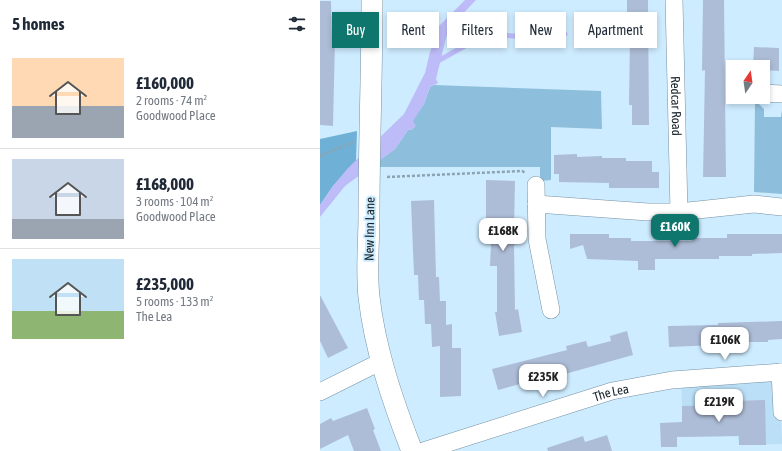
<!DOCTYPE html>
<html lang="en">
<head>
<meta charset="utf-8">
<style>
  body { margin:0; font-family:"Asap Condensed",sans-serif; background:#f6f6f7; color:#1f2937; height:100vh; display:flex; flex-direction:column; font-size:15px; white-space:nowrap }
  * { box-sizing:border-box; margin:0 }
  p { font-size:13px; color:#747a83 }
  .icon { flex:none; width:22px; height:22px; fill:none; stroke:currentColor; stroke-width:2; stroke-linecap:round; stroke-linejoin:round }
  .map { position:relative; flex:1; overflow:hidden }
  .side { display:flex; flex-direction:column; background:#fff; width:320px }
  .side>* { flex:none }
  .hud { position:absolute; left:12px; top:12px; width:380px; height:36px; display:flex; gap:8px }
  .needle { width:26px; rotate:13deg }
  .tools { position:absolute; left:406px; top:60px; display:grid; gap:8px }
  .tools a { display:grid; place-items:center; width:44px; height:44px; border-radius:0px; background:#fff; box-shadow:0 2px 6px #0003; font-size:20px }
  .price { position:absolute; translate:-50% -34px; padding:0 9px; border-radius:8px; background:#fff; color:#222; font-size:13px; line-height:26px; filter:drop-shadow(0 1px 2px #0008) }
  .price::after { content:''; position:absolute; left:50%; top:24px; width:12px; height:9px; margin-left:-6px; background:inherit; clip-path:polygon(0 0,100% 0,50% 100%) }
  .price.current { background:#0f766e; color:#fff }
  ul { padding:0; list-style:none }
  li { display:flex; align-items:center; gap:12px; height:100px; padding:0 12px }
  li+li { border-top:1px solid #e0e1e3 }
  li span { display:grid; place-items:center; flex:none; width:112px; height:80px; border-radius:0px; color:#555 }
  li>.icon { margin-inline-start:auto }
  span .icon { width:48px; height:48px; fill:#fffc; stroke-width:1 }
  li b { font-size:17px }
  h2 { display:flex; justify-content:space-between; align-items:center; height:48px; padding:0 12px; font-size:17px }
  .chip { padding:0 14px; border-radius:0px; background:#fff; box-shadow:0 2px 6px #0003; font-size:14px; line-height:36px }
  .chip.current { background:#0f766e; color:#fff }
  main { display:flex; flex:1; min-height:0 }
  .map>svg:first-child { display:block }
  .built { fill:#badff6 }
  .green { fill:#8dbedb }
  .forest { fill:#6fb1d6 }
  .water { fill:#bdbcf9 }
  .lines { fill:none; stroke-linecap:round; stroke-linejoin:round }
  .stream { stroke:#bdbcf9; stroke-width:5 }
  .building { fill:#aebdd7 }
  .minor-casing { stroke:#7591a2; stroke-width:18 }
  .tertiary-casing { stroke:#7591a2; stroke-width:22 }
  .path { stroke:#8ca4b2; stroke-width:2.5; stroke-dasharray:3 2; stroke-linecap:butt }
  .minor { stroke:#fff; stroke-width:17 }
  .tertiary { stroke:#fff; stroke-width:21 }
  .labels { text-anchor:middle; stroke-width:4; stroke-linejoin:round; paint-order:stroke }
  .street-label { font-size:13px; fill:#172229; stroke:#ceecff }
</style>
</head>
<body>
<main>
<section class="side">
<h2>5 homes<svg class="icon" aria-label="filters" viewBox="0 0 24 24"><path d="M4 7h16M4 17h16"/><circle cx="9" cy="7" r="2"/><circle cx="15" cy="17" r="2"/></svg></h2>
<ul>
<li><span style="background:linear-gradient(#ffd9b3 60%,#9aa5b1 0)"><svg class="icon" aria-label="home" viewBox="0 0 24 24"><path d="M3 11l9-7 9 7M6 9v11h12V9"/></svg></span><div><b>£160,000</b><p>2 rooms · 74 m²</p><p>Goodwood Place</p></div></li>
<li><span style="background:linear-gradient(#c9d6e8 75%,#9aa5b1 0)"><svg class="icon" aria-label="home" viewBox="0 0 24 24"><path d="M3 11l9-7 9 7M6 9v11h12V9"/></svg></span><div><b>£168,000</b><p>3 rooms · 104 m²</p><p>Goodwood Place</p></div></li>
<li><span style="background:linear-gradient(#bfe0f5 65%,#8fb573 0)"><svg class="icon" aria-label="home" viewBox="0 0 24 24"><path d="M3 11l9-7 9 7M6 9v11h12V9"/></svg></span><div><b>£235,000</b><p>5 rooms · 133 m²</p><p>The Lea</p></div></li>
</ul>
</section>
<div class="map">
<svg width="462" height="451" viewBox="0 0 462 451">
  <rect width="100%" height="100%" fill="#ceecff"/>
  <polygon class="built" points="460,372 462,444 419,445 418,436 363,437 361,379"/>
  <g class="green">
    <polygon points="114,85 281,91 282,129 231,127 231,180 220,181 220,167 59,167 60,160 75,149 88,130 93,129 92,121 104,104 110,87"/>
    <polygon points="435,102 438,103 444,109 444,117 461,117 462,110 462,194 434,192"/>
  </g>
  <polygon class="forest" points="37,131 36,161 13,186 0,205 0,139"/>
  <polygon class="water" points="145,0 156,0 131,26 126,38 116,79 118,83 110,87 104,104 93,121 96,126 93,129 88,130 75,149 25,186 0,217 0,205 13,186 28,168 84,114 105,73 110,52 119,26"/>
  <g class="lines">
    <polyline class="stream" points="116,62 163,36 173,34 213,38 245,34"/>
  </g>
  <g class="building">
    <polygon points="307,0 328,0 329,125 312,125 312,105 309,105 310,35 307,35"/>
    <polygon points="383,0 404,0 406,177 383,177 385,70 382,71"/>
    <polygon points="0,1 11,1 12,40 15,40 13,126 0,125"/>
    <polygon points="434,47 459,48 459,71 443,70 443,67 433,67"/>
    <polygon points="257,154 257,157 282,156 282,158 306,158 306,161 332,161 332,172 339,172 339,188 289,188 289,183 239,182 239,174 234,174 234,155"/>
    <polygon points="166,180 195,181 194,228 196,228 195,245 194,245 195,310 198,309 202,332 179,336 175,312 177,312 177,266 170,266 172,222 166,222"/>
    <polygon points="114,200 116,277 119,277 120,301 126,301 126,325 132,324 132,348 141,348 141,396 120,397 120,346 112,347 111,324 105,324 104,300 99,300 98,275 94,275 91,201"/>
    <polygon points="250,234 289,234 289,238 311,238 311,241 372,241 372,238 407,238 407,234 462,234 462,253 432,254 432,256 399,256 399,259 335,259 335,270 318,270 318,261 267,259 263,245 250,249"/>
    <polygon points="0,295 28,348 8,358 0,341"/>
    <polygon points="462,321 462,339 448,340 448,342 421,342 421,344 349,347 348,326 398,325 398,323"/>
    <polygon points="307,331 313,355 227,379 227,377 178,390 172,369 247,350 246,346 266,341 268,347 291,341 290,336"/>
    <polygon points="445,400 446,445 419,445 419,436 357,437 357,447 341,447 340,423 362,422 362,406 418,405 418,401"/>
    <polygon points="47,408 55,429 53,430 61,451 34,451 28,435 0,449 0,424 11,418 13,421"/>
    <polygon points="287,435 292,451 228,451 227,448 263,436 265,442"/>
  </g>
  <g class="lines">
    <defs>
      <g id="minor">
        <path id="s1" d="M354,0L359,212"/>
        <polyline points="443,93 462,94"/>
        <polyline points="216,185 217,239 231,310"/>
        <polyline points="216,204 328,212 359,212 434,204 462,207"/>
        <polyline points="460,372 462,412"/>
        <polyline points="0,392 62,361"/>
        <path id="s2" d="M103,451L292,391L352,380L462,372"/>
      </g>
      <path id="tertiary" d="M52,0C52,72 49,143 49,215C49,242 46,270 49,297C55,350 73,402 92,451"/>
    </defs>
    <use href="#minor" class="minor-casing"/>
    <use href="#tertiary" class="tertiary-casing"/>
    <g class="path">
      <polyline points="0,156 33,142"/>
      <polyline points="67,177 202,171 206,173"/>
    </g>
    <use href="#minor" class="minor"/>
    <use href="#tertiary" class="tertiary"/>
  </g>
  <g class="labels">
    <g class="street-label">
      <text dy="5" stroke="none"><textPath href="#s1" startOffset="106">Redcar Road</textPath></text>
      <text transform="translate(49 229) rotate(-89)" y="5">New Inn Lane</text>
      <text dy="5" stroke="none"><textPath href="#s2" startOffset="197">The Lea</textPath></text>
    </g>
  </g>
</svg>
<div class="tools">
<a><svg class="needle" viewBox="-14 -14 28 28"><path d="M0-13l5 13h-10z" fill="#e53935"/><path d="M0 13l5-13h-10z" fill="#747a83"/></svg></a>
</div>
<b class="price current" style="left:355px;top:248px">£160K</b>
<b class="price" style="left:183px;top:252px">£168K</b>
<b class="price" style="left:405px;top:361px">£106K</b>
<b class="price" style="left:223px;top:398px">£235K</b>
<b class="price" style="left:399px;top:423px">£219K</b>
<div class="hud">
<a class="chip current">Buy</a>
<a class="chip">Rent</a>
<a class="chip">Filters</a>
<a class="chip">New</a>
<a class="chip">Apartment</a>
</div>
</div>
</main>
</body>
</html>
